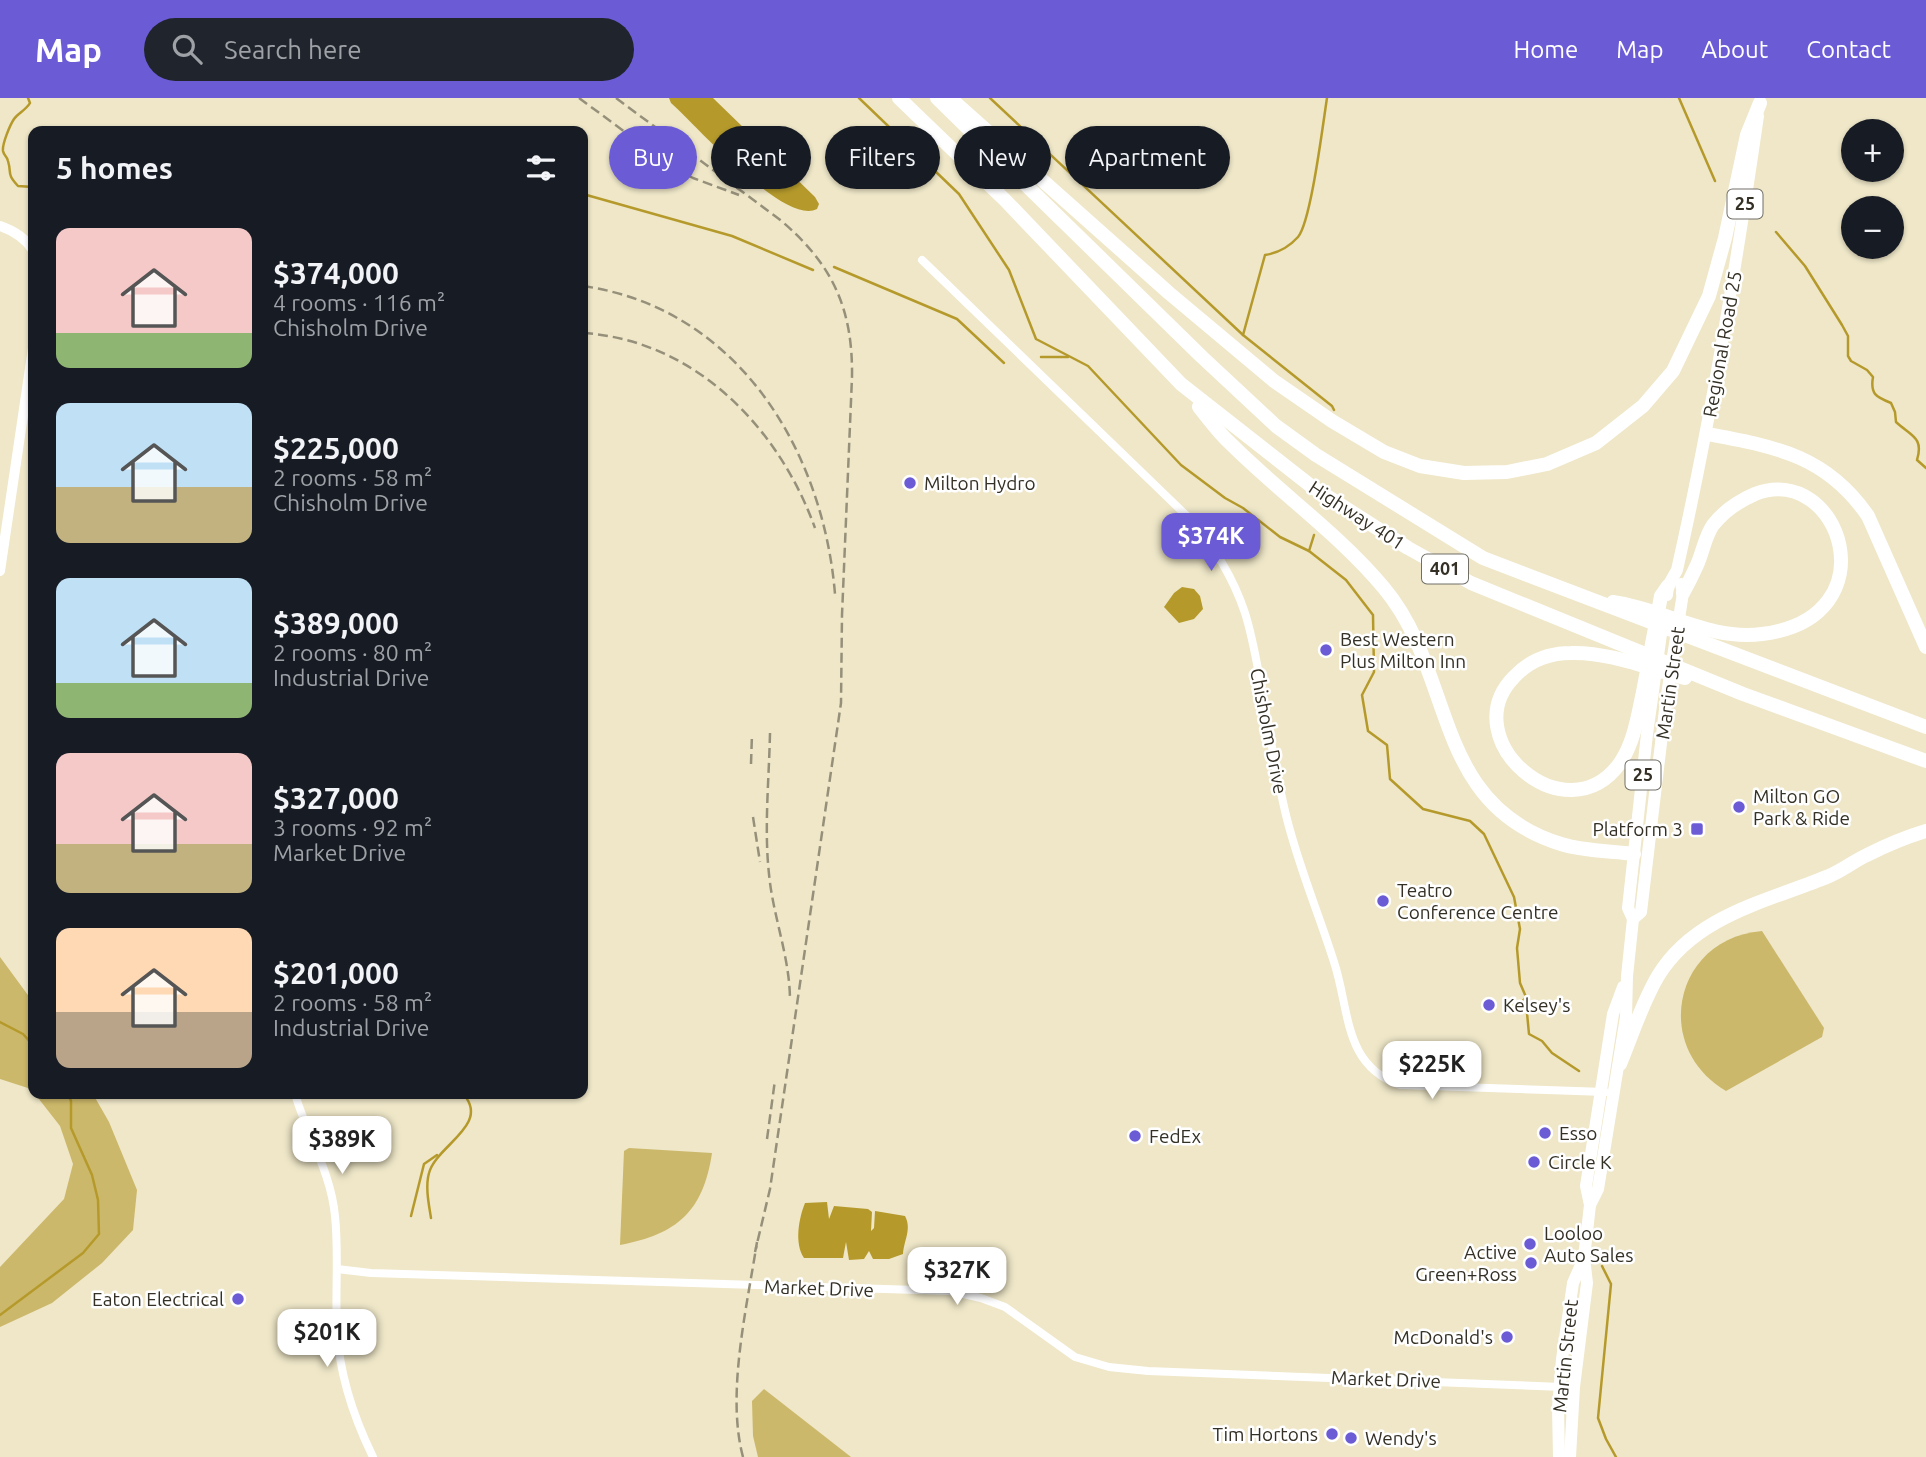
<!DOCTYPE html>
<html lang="en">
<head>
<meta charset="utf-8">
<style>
  body { margin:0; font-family:Ubuntu,sans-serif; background:#20242c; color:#f1f3f6; height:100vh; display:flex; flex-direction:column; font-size:26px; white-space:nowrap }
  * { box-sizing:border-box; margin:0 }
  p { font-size:23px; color:#9ea1a6 }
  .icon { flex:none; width:38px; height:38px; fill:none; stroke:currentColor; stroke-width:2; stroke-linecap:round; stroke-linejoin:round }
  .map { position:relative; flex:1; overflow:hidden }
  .side { position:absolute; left:28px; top:28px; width:560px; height:973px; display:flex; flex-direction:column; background:#171b24; border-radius:14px; box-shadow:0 2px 5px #0004 }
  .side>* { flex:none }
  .guide { position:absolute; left:609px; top:28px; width:665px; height:63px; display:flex; gap:14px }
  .controls { position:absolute; left:1841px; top:21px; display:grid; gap:14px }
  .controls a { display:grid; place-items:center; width:63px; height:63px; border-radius:50%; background:#171b24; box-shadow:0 2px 5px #0004; font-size:35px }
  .price { position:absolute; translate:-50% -60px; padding:0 16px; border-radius:14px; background:#fff; color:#222; font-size:23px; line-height:46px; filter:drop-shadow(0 2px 4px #0008) }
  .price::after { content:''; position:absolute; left:50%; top:42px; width:21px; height:16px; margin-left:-10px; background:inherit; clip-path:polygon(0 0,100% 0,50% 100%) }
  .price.selected { background:#6b5cd6; color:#fff }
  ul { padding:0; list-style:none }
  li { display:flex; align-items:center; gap:21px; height:175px; padding:0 28px }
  li span { display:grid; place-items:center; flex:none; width:196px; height:140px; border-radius:14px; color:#555 }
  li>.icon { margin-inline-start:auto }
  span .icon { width:84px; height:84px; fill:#fffc; stroke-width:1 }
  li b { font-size:30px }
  h2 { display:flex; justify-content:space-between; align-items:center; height:84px; padding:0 28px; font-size:30px }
  .chip { padding:0 24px; border-radius:32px; background:#171b24; box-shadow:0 2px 5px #0004; font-size:24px; line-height:63px }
  .chip.selected { background:#6b5cd6; color:#fff }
  header { display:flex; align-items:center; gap:42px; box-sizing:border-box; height:98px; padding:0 35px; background:#6b5cd6; color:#fff }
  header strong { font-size:33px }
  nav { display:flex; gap:38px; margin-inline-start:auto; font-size:24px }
  .search { width:490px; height:63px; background:#20242c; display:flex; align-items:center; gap:18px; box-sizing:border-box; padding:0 24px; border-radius:38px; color:#9ea1a6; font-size:26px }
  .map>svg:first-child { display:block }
  .green { fill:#ccb86a }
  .water { fill:#b59a2b }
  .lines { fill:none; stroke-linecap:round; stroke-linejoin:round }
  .stream { stroke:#b59a2b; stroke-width:2.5 }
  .street { stroke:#fff; stroke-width:8 }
  .secondary { stroke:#fff; stroke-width:10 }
  .primary { stroke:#fff; stroke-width:12 }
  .highway { stroke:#fff; stroke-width:14 }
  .rail { stroke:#96907b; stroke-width:2.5; stroke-dasharray:10 5; stroke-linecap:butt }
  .poi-dot { fill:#6b5cd6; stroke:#fff; stroke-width:2.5 }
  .labels { text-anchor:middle; stroke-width:5; stroke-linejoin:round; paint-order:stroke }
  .shield { fill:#fff; stroke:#716e66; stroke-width:2 }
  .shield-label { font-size:18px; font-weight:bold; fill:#343025 }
  .street-label { font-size:19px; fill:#343025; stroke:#fff }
  .poi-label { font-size:19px; fill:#343025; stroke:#fff; text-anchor:start }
</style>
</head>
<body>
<header>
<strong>Map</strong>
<div class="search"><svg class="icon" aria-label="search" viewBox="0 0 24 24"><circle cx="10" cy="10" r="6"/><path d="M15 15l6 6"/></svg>Search here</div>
<nav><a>Home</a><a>Map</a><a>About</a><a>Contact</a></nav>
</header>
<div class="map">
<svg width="1926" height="1359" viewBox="0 0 1926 1359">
  <rect width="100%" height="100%" fill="#efe7c8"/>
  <g class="green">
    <path d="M1762,833L1824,930L1822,939L1726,993C1651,949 1674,840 1762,833Z"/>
    <polygon points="0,859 33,904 33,994 31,991 0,981"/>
    <polygon points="35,996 93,996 109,1024 137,1092 133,1132 102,1165 52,1205 0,1229 0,1169 64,1101 73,1066 60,1028"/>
    <path d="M629,1050L712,1055C703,1114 677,1136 620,1147L624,1053Z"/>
    <polygon points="764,1291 851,1359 758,1359 753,1338 752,1303"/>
  </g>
  <g class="water">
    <path d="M669,0H713L815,99L819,106L817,111C784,128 696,27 671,5Z"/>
    <polygon points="1182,489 1194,491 1200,498 1203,511 1194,521 1179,525 1164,509 1174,495"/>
    <path d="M827,1104L829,1121L834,1108L868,1111L872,1114L871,1133L874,1130L875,1113L905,1118C912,1131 904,1142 903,1156L889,1161H873L869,1153L864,1161L849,1162L846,1144L843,1160H804C794,1145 799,1120 805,1105Z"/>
  </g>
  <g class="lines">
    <g class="stream">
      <path d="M28,0L30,5C26,12 18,15 14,21C10,27 2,46 3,53C4,58 7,58 8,63C12,76 6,75 18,88L33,89"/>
      <polyline points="859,0 959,96 1009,172 1036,241 1088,268 1181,367 1225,400 1243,410 1280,439 1309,453 1346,482 1373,517 1374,574 1362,597 1368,633 1387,647 1390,681 1423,711 1470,723 1484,736 1514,799 1520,831 1517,850 1520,885 1526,899 1521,905 1527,915 1529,936 1542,943 1552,955 1579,973"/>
      <polyline points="990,0 1243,237 1332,308 1334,312"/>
      <polyline points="1679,0 1715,83"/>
      <polyline points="583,96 732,138 813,172"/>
      <path d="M1776,134L1805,168L1842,227L1848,238V258L1851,263L1867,272L1873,279C1870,296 1876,299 1891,305L1895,314L1896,324C1911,338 1924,339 1917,362L1926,370"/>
      <polyline points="834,169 957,221 1004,265"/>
      <path d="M1243,237L1265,157C1278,155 1289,149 1298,139C1311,124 1323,25 1327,0"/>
      <polyline points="1041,259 1068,259"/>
      <polyline points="1309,453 1314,437"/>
      <polyline points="0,924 23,936 33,947"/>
      <polyline points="411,1118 424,1066 437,1057"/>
      <path d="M431,1120C429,1107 425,1089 429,1075C436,1048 490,1027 464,997"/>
      <polyline points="1602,1168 1611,1186 1598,1320 1606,1341 1616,1359"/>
      <polyline points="0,1217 83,1155 99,1136 98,1102 92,1077 71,1030 71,1003 68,996"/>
    </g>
    <g class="street">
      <path d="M922,162L1189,420C1214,448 1233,479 1245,515C1252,537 1256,560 1260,582C1268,626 1275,670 1285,713C1297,765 1318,813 1334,864C1350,912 1343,967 1400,987L1605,994"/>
      <path d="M295,996C307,1037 331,1074 335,1118C339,1155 335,1193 337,1231C339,1276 353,1318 373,1359"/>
      <polyline points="337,1171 371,1175 950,1193 981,1200 1005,1209 1075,1259 1109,1269 1148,1273 1562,1289"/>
    </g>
    <g class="secondary">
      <path d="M0,128C15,133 25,140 33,152"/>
      <polyline points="0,473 33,250"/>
    </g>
    <g class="primary">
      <path d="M1667,497L1668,488L1677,472C1711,322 1736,170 1758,18"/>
      <polyline points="1633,821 1641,814 1666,603 1683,495 1681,486"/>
      <polyline points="1590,1107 1598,1091 1626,919 1627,878 1633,821 1628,810 1647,636 1663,522"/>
      <polyline points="1559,1359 1558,1309 1562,1261 1573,1185 1584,1160"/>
      <polyline points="1570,1359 1574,1289 1587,1185 1584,1160 1590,1107 1586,1088 1613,916 1623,889"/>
    </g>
    <g class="highway">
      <polyline points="899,0 1005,102 1181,286 1311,388 1408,450 1471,485 1743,596 1926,663"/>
      <polyline points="937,0 1202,259 1276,328 1316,357 1483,460 1926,629"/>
      <polyline points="950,0 1169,195 1274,283 1332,323 1384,354 1420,368 1464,375 1507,374 1547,366 1596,345 1643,308 1673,273 1709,198 1725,140 1747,37 1760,5"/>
      <path d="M1199,309C1209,321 1218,334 1230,345C1280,395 1339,436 1384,490C1456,576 1431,706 1561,746C1583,753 1611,753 1634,756"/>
      <path d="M1707,336C1776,349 1826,357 1868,418L1926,549"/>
      <path d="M1668,488L1661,498L1643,594C1638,617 1634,645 1620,665C1566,740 1453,641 1514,579C1529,563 1548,555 1571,555C1609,554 1648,570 1685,580"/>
      <path d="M1613,504C1664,511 1709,543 1762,536C1893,520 1840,363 1755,396C1739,403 1724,413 1713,427C1705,438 1703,454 1697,467C1693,476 1688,486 1683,495"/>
      <path d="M1620,966C1632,937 1642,905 1658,878C1695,817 1769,803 1829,778C1843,772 1854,763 1867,757C1885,748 1906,739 1926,733"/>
    </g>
    <g class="rail">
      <polyline points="579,0 675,71 693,80 739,97"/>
      <path d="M616,0L779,121C832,165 853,210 852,279L842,517L841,605L770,1091L755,1154"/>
      <path d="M583,188C737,210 823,351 835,496"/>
      <path d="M583,235C695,242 779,330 815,430"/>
      <path d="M770,635C769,682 764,730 769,776C773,819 790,859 790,903"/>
      <polyline points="751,666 752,636"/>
      <polyline points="753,719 760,764"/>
      <polyline points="767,1041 775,982"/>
      <path d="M743,1359C726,1296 747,1209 757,1144"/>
    </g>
  </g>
  <g class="poi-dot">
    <circle cx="910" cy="385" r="7"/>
    <circle cx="1326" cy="552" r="7"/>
    <circle cx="1739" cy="709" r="7"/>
    <rect x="1690" y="724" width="14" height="14" rx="3.5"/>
    <circle cx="1383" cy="803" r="7"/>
    <circle cx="1489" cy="907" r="7"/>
    <circle cx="1545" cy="1035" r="7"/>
    <circle cx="1135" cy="1038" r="7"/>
    <circle cx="1534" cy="1064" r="7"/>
    <circle cx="1530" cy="1146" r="7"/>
    <circle cx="1531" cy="1165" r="7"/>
    <circle cx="238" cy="1201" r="7"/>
    <circle cx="1507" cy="1239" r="7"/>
    <circle cx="1332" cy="1336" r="7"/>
    <circle cx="1351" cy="1340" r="7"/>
  </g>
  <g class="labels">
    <g class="shield">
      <rect x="1727.5" y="91.5" width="35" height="29" rx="5"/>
      <rect x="1422" y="456.5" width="46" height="29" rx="5"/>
      <rect x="1625.5" y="662.5" width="35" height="29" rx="5"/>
    </g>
    <g class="shield-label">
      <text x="1745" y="112">25</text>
      <text x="1445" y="477">401</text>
      <text x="1643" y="683">25</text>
    </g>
    <g class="street-label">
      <text transform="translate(1722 246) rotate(-80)" y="7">Regional Road 25</text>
      <text transform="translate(1357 417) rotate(33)" y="7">Highway 401</text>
      <text transform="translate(1670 585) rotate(-82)" y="7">Martin Street</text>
      <text transform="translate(1269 633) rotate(79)" y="7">Chisholm Drive</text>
      <text transform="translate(819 1190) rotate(2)" y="7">Market Drive</text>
      <text transform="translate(1565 1258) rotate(-84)" y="7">Martin Street</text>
      <text transform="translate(1386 1281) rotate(2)" y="7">Market Drive</text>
    </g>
    <g class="poi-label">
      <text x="924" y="392">Milton Hydro</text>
      <text x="1340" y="548">Best Western<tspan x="1340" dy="22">Plus Milton Inn</tspan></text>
      <text x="1753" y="705">Milton GO<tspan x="1753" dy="22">Park &amp; Ride</tspan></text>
      <text x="1683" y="738" text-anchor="end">Platform 3</text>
      <text x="1397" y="799">Teatro<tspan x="1397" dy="22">Conference Centre</tspan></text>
      <text x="1503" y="914">Kelsey's</text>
      <text x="1559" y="1042">Esso</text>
      <text x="1149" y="1045">FedEx</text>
      <text x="1548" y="1071">Circle K</text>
      <text x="1544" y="1142">Looloo<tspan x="1544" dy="22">Auto Sales</tspan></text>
      <text x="1517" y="1161" text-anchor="end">Active<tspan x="1517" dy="22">Green+Ross</tspan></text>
      <text x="224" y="1208" text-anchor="end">Eaton Electrical</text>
      <text x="1493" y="1246" text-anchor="end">McDonald's</text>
      <text x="1318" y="1343" text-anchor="end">Tim Hortons</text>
      <text x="1365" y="1347">Wendy's</text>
    </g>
  </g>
</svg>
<div class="controls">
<a>+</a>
<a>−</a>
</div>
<b class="price selected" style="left:1211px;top:475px">$374K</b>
<b class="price" style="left:1432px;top:1003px">$225K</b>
<b class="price" style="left:342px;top:1078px">$389K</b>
<b class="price" style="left:957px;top:1209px">$327K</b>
<b class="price" style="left:327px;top:1271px">$201K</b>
<div class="guide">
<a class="chip selected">Buy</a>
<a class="chip">Rent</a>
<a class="chip">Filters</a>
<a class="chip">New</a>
<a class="chip">Apartment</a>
</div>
<section class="side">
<h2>5 homes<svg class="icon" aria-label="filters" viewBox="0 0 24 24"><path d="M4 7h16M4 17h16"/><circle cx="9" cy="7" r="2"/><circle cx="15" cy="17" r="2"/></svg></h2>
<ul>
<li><span style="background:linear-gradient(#f6c9c9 75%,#8fb573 0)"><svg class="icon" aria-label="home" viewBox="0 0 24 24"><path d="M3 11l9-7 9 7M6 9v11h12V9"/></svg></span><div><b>$374,000</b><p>4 rooms · 116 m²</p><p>Chisholm Drive</p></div></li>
<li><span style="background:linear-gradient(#bfe0f5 60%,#c2b280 0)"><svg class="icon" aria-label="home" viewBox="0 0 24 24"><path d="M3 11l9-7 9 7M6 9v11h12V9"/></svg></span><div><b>$225,000</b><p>2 rooms · 58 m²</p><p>Chisholm Drive</p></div></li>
<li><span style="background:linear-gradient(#bfe0f5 75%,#8fb573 0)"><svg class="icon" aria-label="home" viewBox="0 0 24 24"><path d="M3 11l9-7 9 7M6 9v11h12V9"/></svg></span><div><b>$389,000</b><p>2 rooms · 80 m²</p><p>Industrial Drive</p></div></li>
<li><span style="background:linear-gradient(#f6c9c9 65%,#c2b280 0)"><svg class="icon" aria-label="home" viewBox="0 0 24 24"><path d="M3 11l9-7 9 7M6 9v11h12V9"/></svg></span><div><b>$327,000</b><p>3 rooms · 92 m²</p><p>Market Drive</p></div></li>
<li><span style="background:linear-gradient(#ffd9b3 60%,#b9a48a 0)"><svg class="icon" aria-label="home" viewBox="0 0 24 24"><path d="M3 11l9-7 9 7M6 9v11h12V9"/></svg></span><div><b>$201,000</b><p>2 rooms · 58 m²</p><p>Industrial Drive</p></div></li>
</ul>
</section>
</div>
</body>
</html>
